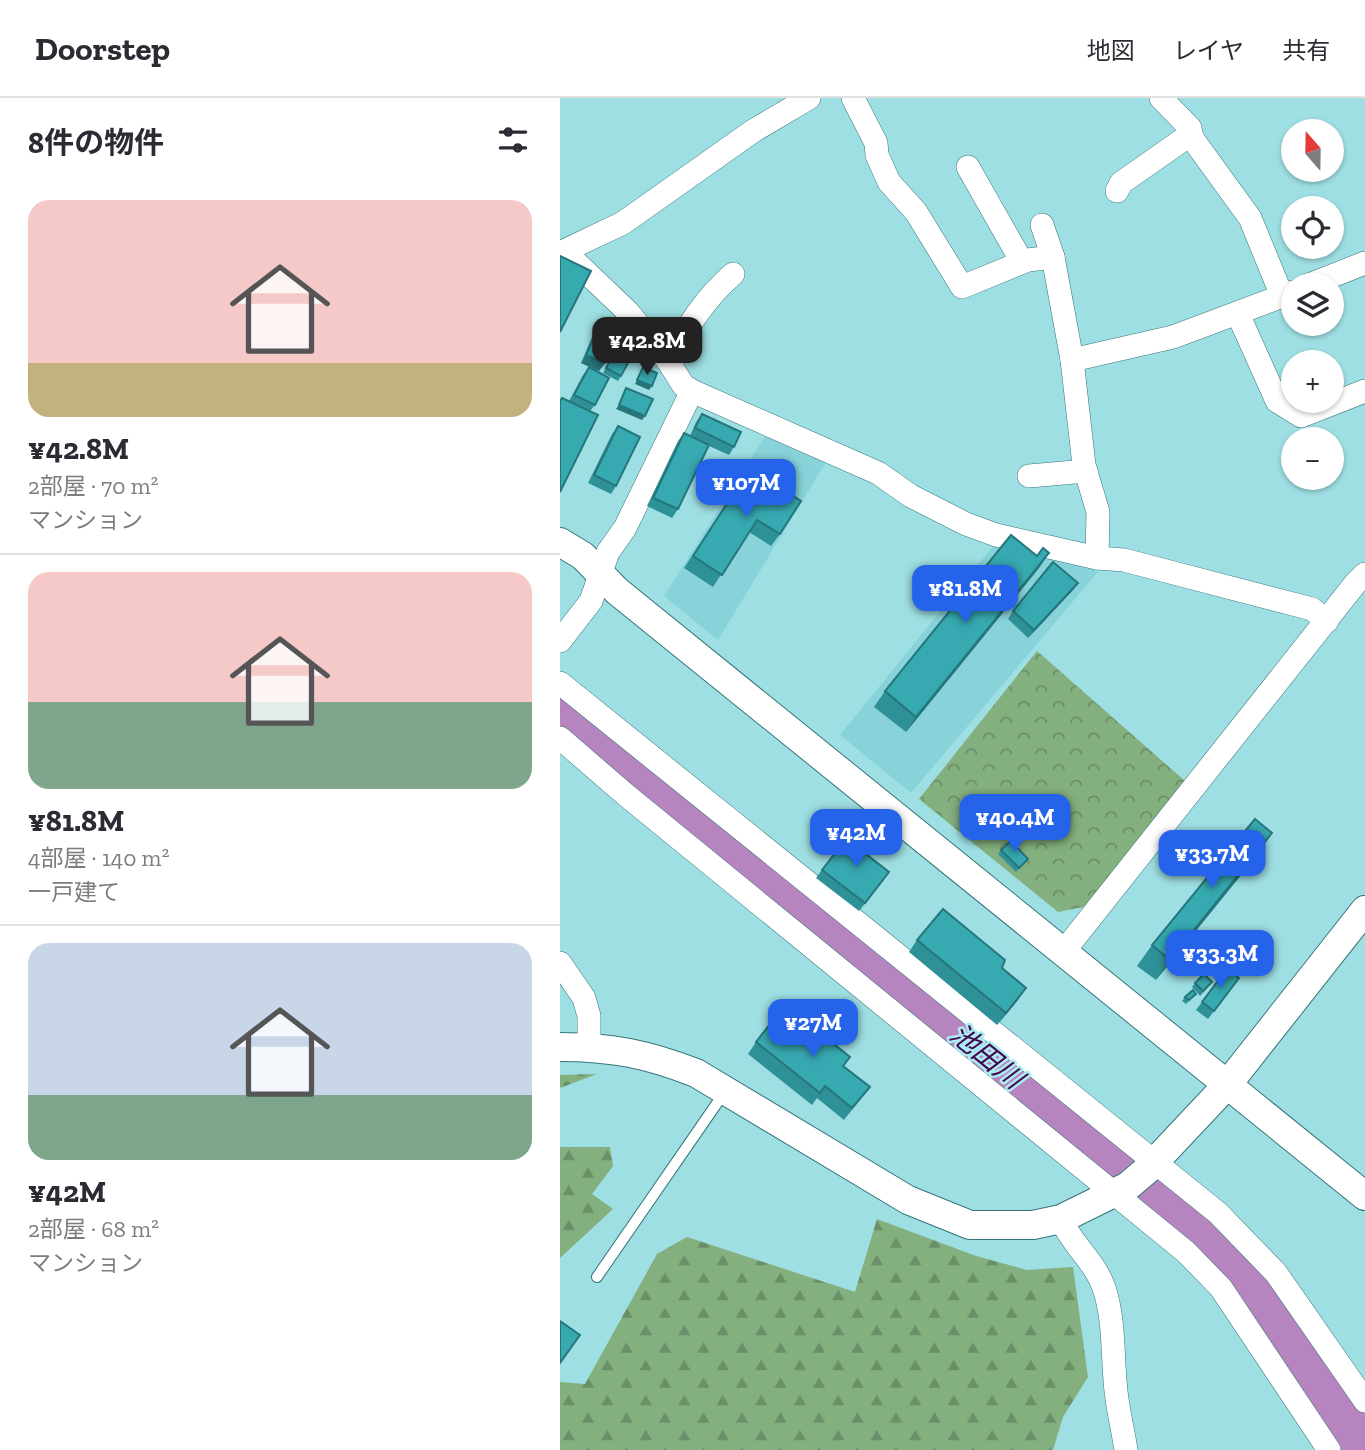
<!DOCTYPE html>
<html lang="ja">
<head>
<meta charset="utf-8">
<style>
  body { margin:0; font-family:"Zilla Slab","Noto Sans JP",serif; background:#f7f7f7; color:#2b2b33; height:100vh; display:flex; flex-direction:column; font-size:26px; white-space:nowrap }
  * { box-sizing:border-box; margin:0 }
  p { font-size:23px; color:#7c7c81 }
  .icon { flex:none; width:38px; height:38px; fill:none; stroke:currentColor; stroke-width:2; stroke-linecap:round; stroke-linejoin:round }
  .map { position:relative; flex:1; overflow:hidden }
  .details { display:flex; flex-direction:column; background:#fff; width:560px }
  .details>* { flex:none }
  .needle { width:46px; rotate:340deg }
  .fabs { position:absolute; left:721px; top:21px; display:grid; gap:14px }
  .fabs a { display:grid; place-items:center; width:63px; height:63px; border-radius:50%; background:#fff; box-shadow:0 2px 5px #0004; font-size:35px }
  .price { position:absolute; translate:-50% -60px; padding:0 16px; border-radius:14px; background:#2563eb; color:#fff; font-size:23px; line-height:46px; filter:drop-shadow(0 2px 4px #0008) }
  .price::after { content:''; position:absolute; left:50%; top:42px; width:21px; height:16px; margin-left:-10px; background:inherit; clip-path:polygon(0 0,100% 0,50% 100%) }
  .price.active { background:#222; color:#fff }
  ul { padding:0; list-style:none }
  li { display:grid; align-content:center; gap:14px; height:371px; padding:0 28px }
  li+li { border-top:2px solid #e1e1e2 }
  li span { display:grid; place-items:center; height:217px; border-radius:21px; color:#555 }
  li>.icon { margin-inline-start:auto }
  span .icon { width:126px; height:126px; fill:#fffc; stroke-width:1 }
  li b { font-size:30px }
  h2 { display:flex; justify-content:space-between; align-items:center; height:84px; padding:0 28px; font-size:30px }
  header { display:flex; align-items:center; gap:42px; box-sizing:border-box; height:98px; padding:0 35px; background:#fff; border-bottom:2px solid #e1e1e2 }
  header strong { font-size:33px }
  nav { display:flex; gap:38px; margin-inline-start:auto; font-size:24px }
  main { display:flex; flex:1; min-height:0 }
  .map>svg:first-child { display:block }
  .built { fill:#88d3d9 }
  .forest { fill:url(#forest-firs) }
  .cemetery { fill:url(#cemetery-stones) }
  .park { fill:url(#park-crowns) }
  .lines { fill:none; stroke-linecap:round; stroke-linejoin:round }
  .river { stroke:#b684be; stroke-width:42 }
  .service-casing { stroke:#36767a; stroke-width:12 }
  .minor-casing { stroke:#36767a; stroke-width:24 }
  .tertiary-casing { stroke:#36767a; stroke-width:30 }
  .service { stroke:#fff; stroke-width:10 }
  .minor { stroke:#fff; stroke-width:23 }
  .tertiary { stroke:#fff; stroke-width:28 }
  .wall { fill:#2f9198 }
  .shaded-wall { fill:#26767c }
  .building { fill:#37a9b1; stroke:#26767c; stroke-width:2 }
  .labels { text-anchor:middle; stroke-width:5; stroke-linejoin:round; paint-order:stroke }
  .water-label { font-size:28px; font-style:italic; fill:#460550; stroke:#abecf1 }
</style>
</head>
<body>
<header>
<strong>Doorstep</strong>
<nav><a>地図</a><a>レイヤ</a><a>共有</a></nav>
</header>
<main>
<section class="details">
<h2>8件の物件<svg class="icon" aria-label="filters" viewBox="0 0 24 24"><path d="M4 7h16M4 17h16"/><circle cx="9" cy="7" r="2"/><circle cx="15" cy="17" r="2"/></svg></h2>
<ul>
<li><span style="background:linear-gradient(#f6c9c9 75%,#c2b280 0)"><svg class="icon" aria-label="home" viewBox="0 0 24 24"><path d="M3 11l9-7 9 7M6 9v11h12V9"/></svg></span><div><b>¥42.8M</b><p>2部屋 · 70 m²</p><p>マンション</p></div></li>
<li><span style="background:linear-gradient(#f6c9c9 60%,#7fa58c 0)"><svg class="icon" aria-label="home" viewBox="0 0 24 24"><path d="M3 11l9-7 9 7M6 9v11h12V9"/></svg></span><div><b>¥81.8M</b><p>4部屋 · 140 m²</p><p>一戸建て</p></div></li>
<li><span style="background:linear-gradient(#c9d6e8 70%,#7fa58c 0)"><svg class="icon" aria-label="home" viewBox="0 0 24 24"><path d="M3 11l9-7 9 7M6 9v11h12V9"/></svg></span><div><b>¥42M</b><p>2部屋 · 68 m²</p><p>マンション</p></div></li>
</ul>
</section>
<div class="map">
<svg width="805" height="1352" viewBox="0 0 805 1352">
  <defs>
    <pattern id="forest-firs" width="22" height="20" patternUnits="userSpaceOnUse" patternTransform="scale(1.75)"><rect width="22" height="20" fill="#84af7e"/><path d="M5 1l3.5 6h-7zM16 11l3.5 6h-7z" fill="#6b8f68"/></pattern>
    <pattern id="cemetery-stones" width="16" height="16" patternUnits="userSpaceOnUse" patternTransform="scale(1.75)"><rect width="16" height="16" fill="#84af7e"/><path d="M2 7V4a2 2 0 0 1 4 0v3zM10 15v-3a2 2 0 0 1 4 0v3z" fill="#6b8f68"/></pattern>
    <pattern id="park-crowns" width="20" height="18" patternUnits="userSpaceOnUse" patternTransform="scale(1.75)"><rect width="20" height="18" fill="#84af7e"/><path d="M2 6a3 3 0 1 1 6 0M12 15a3 3 0 1 1 6 0" fill="none" stroke="#6b8f68"/></pattern>
  </defs>
  <rect width="100%" height="100%" fill="#9edfe3"/>
  <g class="built">
    <polygon points="207,335 266,364 158,542 104,498"/>
    <polygon points="434,447 542,469 351,695 280,637"/>
  </g>
  <g class="forest">
    <polygon points="0,1049 50,1049 53,1068 32,1096 53,1111 0,1160"/>
    <polygon points="317,1121 416,1158 467,1172 513,1169 528,1279 503,1319 493,1352 0,1352 0,1284 25,1286 97,1156 127,1139 295,1194"/>
  </g>
  <polygon class="cemetery" points="37,976 0,990 0,977"/>
  <polygon class="park" points="477,553 625,683 529,808 498,814 359,701"/>
  <g class="lines">
    <path class="river" d="M0,613C29,644 65,673 102,694L605,1102L675,1166L699,1195L804,1352"/>
    <defs>
      <polyline id="service" points="37,1179 164,995"/>
      <g id="minor">
        <polyline points="249,0 193,33 63,125 4,153 68,214 108,263 123,287 132,293 318,375 351,398 406,426 436,437 537,460 564,462 752,511 767,523"/>
        <polyline points="293,0 316,45 317,57 329,84 356,114 402,189 468,162 493,159 512,262 524,367 538,414 537,460"/>
        <polyline points="601,0 630,30 632,40 690,120 722,198"/>
        <polyline points="408,69 462,164"/>
        <polyline points="557,93 561,85 631,36"/>
        <polyline points="482,127 493,159"/>
        <polyline points="749,187 805,165"/>
        <polyline points="678,216 717,303 741,318 805,293"/>
        <polyline points="512,262 613,239 733,194"/>
        <path d="M108,263C128,229 143,202 173,176"/>
        <polyline points="469,378 526,373"/>
        <polyline points="0,543 31,503 48,454 65,430 132,293"/>
        <polyline points="0,585 658,1115 716,1175 805,1303"/>
        <polyline points="0,640 66,697 626,1154 661,1190 769,1352"/>
        <polyline points="504,853 795,486 805,476"/>
        <polyline points="0,865 24,900 29,918 29,949"/>
        <path d="M501,1121C511,1146 535,1163 544,1190C555,1223 552,1258 556,1293C558,1313 563,1332 566,1352"/>
      </g>
      <g id="tertiary">
        <polyline points="0,444 23,458 57,493 805,1098"/>
        <path d="M0,949C52,949 87,956 136,975L348,1102L410,1127H473L501,1121L568,1088L588,1071L667,987L805,812"/>
      </g>
    </defs>
    <use href="#service" class="service-casing"/>
    <use href="#minor" class="minor-casing"/>
    <use href="#tertiary" class="tertiary-casing"/>
    <use href="#service" class="service"/>
    <use href="#minor" class="minor"/>
    <use href="#tertiary" class="tertiary"/>
  </g>
  <g class="wall">
    <polygon points="38,229 45,265 39,273 21,265 33,237"/>
    <polygon points="59,246 61,278 58,283 43,275"/>
    <polygon points="29,269 35,307 30,313 38,317 0,394 0,302 9,303 23,277"/>
    <polygon points="142,316 174,349 169,357 149,348 118,411 112,420 87,408 118,343 124,335 130,338 136,324"/>
    <polygon points="58,328 56,388 51,396 28,385 52,336"/>
    <polygon points="190,370 220,436 211,448 189,434 153,489 124,470"/>
    <polygon points="479,470 346,634 314,609 325,593"/>
    <polygon points="518,485 512,493 468,540 448,521 453,513"/>
    <polygon points="298,749 324,782 299,813 256,780 262,772"/>
    <polygon points="441,752 468,761 456,774 438,756"/>
    <polygon points="698,756 596,882 577,868 592,847"/>
    <polygon points="357,842 442,870 458,902 437,927 349,854"/>
    <polygon points="667,871 679,880 648,921 636,912"/>
    <polygon points="652,884 640,898 632,889 635,885"/>
    <polygon points="636,896 626,906 622,903 625,899"/>
    <polygon points="196,944 284,968 310,989 284,1022 257,1000 252,1007 188,956"/>
  </g>
  <g class="shaded-wall">
    <polygon points="26,257 45,265 39,273 21,265"/>
    <polygon points="77,282 92,288 89,292 75,286"/>
    <polygon points="59,307 85,318 82,322 56,311"/>
    <polygon points="489,455 479,470 346,634 356,619"/>
    <polygon points="518,485 512,493 468,540 474,532"/>
    <polygon points="712,735 698,756 596,882 610,862"/>
    <polygon points="466,890 458,902 437,927 446,915"/>
  </g>
  <g class="building">
    <polygon points="0,158 31,173 0,234"/>
    <polygon points="52,226 59,229 45,265 26,257 38,229 46,232"/>
    <polygon points="59,246 74,254 61,278 46,270"/>
    <polygon points="29,269 49,280 35,307 14,297"/>
    <polygon points="83,269 97,275 92,288 77,282"/>
    <polygon points="66,290 93,301 85,318 59,307"/>
    <polygon points="2,300 38,317 0,394 0,303"/>
    <polygon points="142,316 181,334 174,349 135,330"/>
    <polygon points="58,328 80,339 56,388 34,377"/>
    <polygon points="124,335 149,347 118,411 93,400"/>
    <polygon points="190,370 241,403 220,436 197,422 162,477 133,458"/>
    <polygon points="451,437 477,458 483,450 489,455 356,619 325,593"/>
    <polygon points="493,464 518,485 474,532 453,513"/>
    <polygon points="695,721 712,735 610,862 592,847"/>
    <polygon points="293,732 304,741 297,749 329,774 305,805 262,772"/>
    <polygon points="451,743 468,761 459,770 441,752"/>
    <polygon points="383,811 445,862 442,870 466,890 446,915 357,842"/>
    <polygon points="667,871 679,880 654,913 642,904"/>
    <polygon points="644,876 652,884 643,893 635,885"/>
    <polygon points="633,892 636,896 629,902 625,899"/>
    <polygon points="217,917 233,930 241,920 290,959 283,968 310,989 292,1010 265,988 260,995 196,944"/>
    <polygon points="0,1223 20,1237 0,1265"/>
  </g>
  <g class="labels">
    <g class="water-label">
      <text transform="translate(427 958) rotate(39)" y="10">池田川</text>
    </g>
  </g>
</svg>
<div class="fabs">
<a><svg class="needle" viewBox="-14 -14 28 28"><path d="M0-13l5 13h-10z" fill="#e53935"/><path d="M0 13l5-13h-10z" fill="#7c7c81"/></svg></a>
<a><svg class="icon" aria-label="locate" viewBox="0 0 24 24"><circle cx="12" cy="12" r="6"/><path d="M12 2v4M12 18v4M2 12h4M18 12h4"/></svg></a>
<a><svg class="icon" aria-label="layers" viewBox="0 0 24 24"><path d="M12 4l9 5-9 5-9-5zM3 14l9 5 9-5"/></svg></a>
<a>+</a>
<a>−</a>
</div>
<b class="price active" style="left:87px;top:279px">¥42.8M</b>
<b class="price" style="left:186px;top:421px">¥107M</b>
<b class="price" style="left:405px;top:527px">¥81.8M</b>
<b class="price" style="left:455px;top:756px">¥40.4M</b>
<b class="price" style="left:296px;top:771px">¥42M</b>
<b class="price" style="left:652px;top:792px">¥33.7M</b>
<b class="price" style="left:660px;top:892px">¥33.3M</b>
<b class="price" style="left:253px;top:961px">¥27M</b>
</div>
</main>
</body>
</html>
